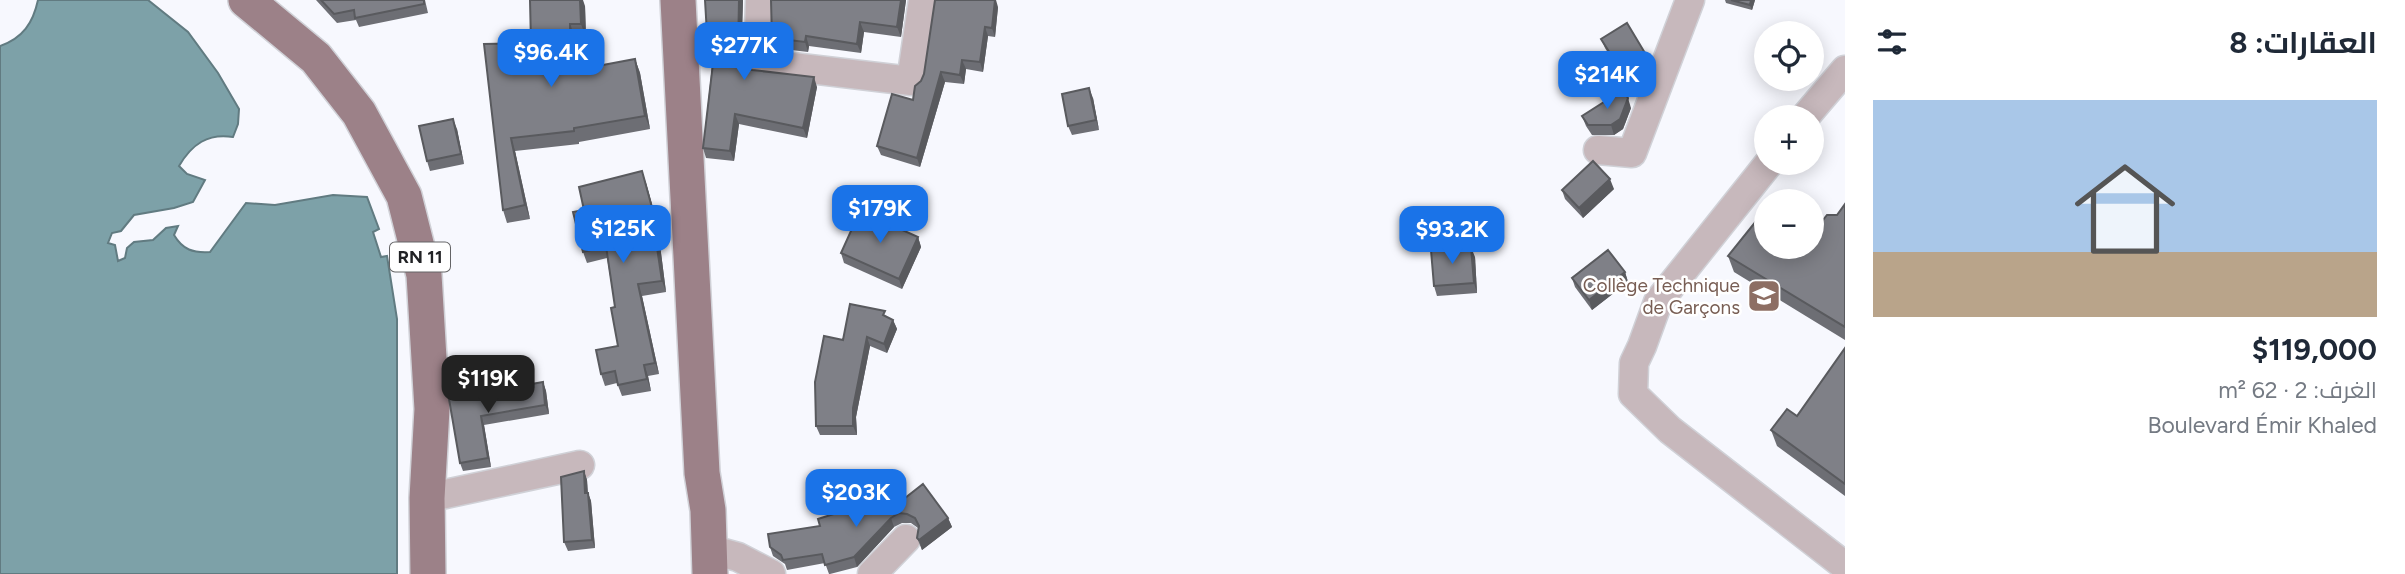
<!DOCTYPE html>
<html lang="ar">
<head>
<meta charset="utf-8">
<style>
  body { margin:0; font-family:Figtree,Cairo,sans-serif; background:#f6f6f7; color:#1f2937; direction:rtl; height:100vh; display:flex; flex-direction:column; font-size:26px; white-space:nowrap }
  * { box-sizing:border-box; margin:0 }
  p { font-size:23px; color:#747a83 }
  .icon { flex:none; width:38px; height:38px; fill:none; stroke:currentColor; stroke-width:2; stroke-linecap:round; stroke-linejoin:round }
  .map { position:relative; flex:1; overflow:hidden; direction:ltr }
  .drawer { display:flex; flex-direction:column; background:#fff; width:560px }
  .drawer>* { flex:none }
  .tools { position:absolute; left:1754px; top:21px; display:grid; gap:14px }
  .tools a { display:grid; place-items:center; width:70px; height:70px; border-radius:50%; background:#fff; box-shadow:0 4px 18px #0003; font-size:35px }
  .price { position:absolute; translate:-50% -60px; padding:0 16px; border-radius:14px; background:#1a73e8; color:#fff; font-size:23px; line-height:46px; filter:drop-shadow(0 2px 4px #0008) }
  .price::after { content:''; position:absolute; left:50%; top:42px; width:21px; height:16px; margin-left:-10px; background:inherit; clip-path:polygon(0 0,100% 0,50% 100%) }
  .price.active { background:#222; color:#fff }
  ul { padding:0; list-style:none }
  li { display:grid; align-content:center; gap:14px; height:371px; padding:0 28px }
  li span { display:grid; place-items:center; height:217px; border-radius:0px; color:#555 }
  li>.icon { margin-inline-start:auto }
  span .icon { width:126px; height:126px; fill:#fffc; stroke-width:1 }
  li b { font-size:30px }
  h2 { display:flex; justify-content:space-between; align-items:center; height:84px; padding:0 28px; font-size:30px }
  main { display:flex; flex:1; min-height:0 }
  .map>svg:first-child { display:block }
  .water { fill:#7da1a8; stroke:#617b81; stroke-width:2 }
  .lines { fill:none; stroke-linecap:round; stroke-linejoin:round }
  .minor-casing { stroke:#d0d1d7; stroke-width:31 }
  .major-casing { stroke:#d0d1d7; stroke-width:38 }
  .minor { stroke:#c7b8bc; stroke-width:28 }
  .major { stroke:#9c8188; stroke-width:35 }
  .wall { fill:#6d6e74 }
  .shaded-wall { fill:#595a5e }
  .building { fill:#7f8087; stroke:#595a5e; stroke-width:2 }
  .labels { text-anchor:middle; stroke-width:5; stroke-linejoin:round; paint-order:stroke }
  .shield { fill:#fff; stroke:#646466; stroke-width:2 }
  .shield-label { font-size:18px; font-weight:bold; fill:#212225 }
  .education-label { font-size:19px; fill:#785e54; stroke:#fff; text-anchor:end }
</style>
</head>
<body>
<main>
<section class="drawer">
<h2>العقارات: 8<svg class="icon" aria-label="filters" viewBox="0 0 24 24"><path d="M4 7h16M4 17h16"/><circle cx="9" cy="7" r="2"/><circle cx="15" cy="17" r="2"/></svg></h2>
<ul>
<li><span style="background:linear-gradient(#a9c7e8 70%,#b9a48a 0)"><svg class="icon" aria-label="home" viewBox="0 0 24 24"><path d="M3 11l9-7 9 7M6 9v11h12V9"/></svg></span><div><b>$119,000</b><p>الغرف: 2 · 62 m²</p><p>Boulevard Émir Khaled</p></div></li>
</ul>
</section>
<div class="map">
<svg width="1845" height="574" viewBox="0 0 1845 574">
  <rect width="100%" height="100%" fill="#f7f8fe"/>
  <path class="water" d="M38,0H148L188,32L218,73L239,109L238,124L233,137C208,133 192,144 179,166L187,174L205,180L193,202L174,208L134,215L121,231L112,233L108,243L115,245L118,261L125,258L127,248L134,242L153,240L166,228L178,226L174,235C183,250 193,253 210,252L246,203L275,205L333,195L367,197L379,229L373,232L381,257L387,256L397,319V574H0V46C23,38 33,23 38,0Z"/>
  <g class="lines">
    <defs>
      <g id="minor">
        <polyline points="760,0 758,63 911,81 923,0"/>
        <polyline points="1805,117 1845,70"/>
        <polyline points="1598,150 1632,153 1690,0"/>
        <polyline points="1769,163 1658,302 1642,346 1634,363 1633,394 1670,430 1845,566"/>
        <polyline points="427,498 580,465"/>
        <polyline points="709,549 738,557 771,574"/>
        <polyline points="872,574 906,539"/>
      </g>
      <g id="major">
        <polyline points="246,0 316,58 359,113 404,196 424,275 432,409 427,498 428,574"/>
        <polyline points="678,0 702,473 708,510 710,574"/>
      </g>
    </defs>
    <use href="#minor" class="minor-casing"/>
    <use href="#major" class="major-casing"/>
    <use href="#minor" class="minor"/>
    <use href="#major" class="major"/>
  </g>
  <g class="wall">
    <polygon points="316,0 425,0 428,13 359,27 356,20 337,23"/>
    <polygon points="743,0 741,63 745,67 752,70 817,87 807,138 739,124 734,161 706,158 703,148 712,65 701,64 698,54 707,34"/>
    <polygon points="906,0 901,37 864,32 861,53 809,46 808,52 775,48 772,38"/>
    <polygon points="1725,0 1755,0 1752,10 1726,3"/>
    <polygon points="585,6 586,38 575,38 576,70 635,59 640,73 650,129 579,142 579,144 515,151 530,219 507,223 503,210 484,44 531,43"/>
    <polygon points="998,7 995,37 988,36 983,72 966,69 964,84 945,82 920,167 881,155 877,146 913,100 924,74"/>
    <polygon points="1601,39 1649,62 1646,69 1626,82 1605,48"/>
    <polygon points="1093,98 1099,130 1072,135 1068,126"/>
    <polygon points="1631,108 1623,129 1614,135 1592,135 1586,126 1582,116"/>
    <polygon points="457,129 464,164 430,171 427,161"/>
    <polygon points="646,183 663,244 660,245 666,292 642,296 659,374 648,376 651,391 622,396 617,383 605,386 601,374 618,346 615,307 607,258 587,263 583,252 584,210"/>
    <polygon points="1614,189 1583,218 1565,199 1562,190"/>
    <polygon points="1845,204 1845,340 1734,272 1728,256 1766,247 1819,225 1837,215"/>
    <polygon points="918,237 921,247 902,289 844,263 841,253"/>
    <polygon points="1475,257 1477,293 1437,296 1434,286"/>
    <polygon points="1625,272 1628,282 1592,310 1575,287 1572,278"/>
    <polygon points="887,317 893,320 897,329 887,353 870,346 856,417 857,435 820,435 816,426 843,340"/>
    <polygon points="1845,348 1845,496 1777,446 1771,430 1797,416"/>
    <polygon points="543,382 546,391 549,414 484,425 491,467 463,471 460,463 449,399"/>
    <polygon points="584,471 587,480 588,493 591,501 595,548 568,551 564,542"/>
    <polygon points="923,484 948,518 952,527 922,550 917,538 918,528 911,523 902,523 894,527 857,567 830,574 829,574 825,563 787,570 785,564 773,556 770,547 820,526 886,512"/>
  </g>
  <g class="shaded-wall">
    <polygon points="580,0 583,0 585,6 586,38 581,24"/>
    <polygon points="739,0 743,0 741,62 743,71 738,53"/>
    <polygon points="901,0 906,0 901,37 897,27"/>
    <polygon points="995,0 996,0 998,7 995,37 992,28"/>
    <polygon points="1751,0 1755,0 1752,10 1750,5"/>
    <polygon points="860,22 864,32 861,53 857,44"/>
    <polygon points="570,24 575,38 576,84 571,71"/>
    <polygon points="985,27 988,36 983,72 980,62"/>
    <polygon points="806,36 809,46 808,52 805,42"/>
    <polygon points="1645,53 1649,62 1646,69 1626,82 1622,72"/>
    <polygon points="635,59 640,73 650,129 645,116"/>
    <polygon points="962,60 966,69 964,84 960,75"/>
    <polygon points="941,72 945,82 920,167 917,158"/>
    <polygon points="814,77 817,87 807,138 803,128"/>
    <polygon points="1089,88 1093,98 1099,130 1096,120"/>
    <polygon points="1628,98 1631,108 1623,129 1614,135 1611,125"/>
    <polygon points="735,114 739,124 734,161 730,151"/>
    <polygon points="453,119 457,129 464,164 461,154"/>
    <polygon points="511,138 515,151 530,219 525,205"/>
    <polygon points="642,171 646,183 663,244 659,233"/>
    <polygon points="1610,179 1614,189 1583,218 1579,208"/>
    <polygon points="655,234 660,245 666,292 662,281"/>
    <polygon points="918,237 921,247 902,289 899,279"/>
    <polygon points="1471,247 1475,257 1477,293 1474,283"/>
    <polygon points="1625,272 1628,282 1592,310 1589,300"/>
    <polygon points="638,284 642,296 659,374 655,363"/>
    <polygon points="893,320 897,329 887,353 884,344"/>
    <polygon points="867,337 870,346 856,417 857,435 853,426 853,408"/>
    <polygon points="644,365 648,376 651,391 647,379"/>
    <polygon points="543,382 546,391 549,414 545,405"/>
    <polygon points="481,416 484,425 491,467 488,458"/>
    <polygon points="584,471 587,480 588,501 585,493"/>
    <polygon points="588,493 591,501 595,548 592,540"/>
    <polygon points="891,518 894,527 857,567 854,557"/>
    <polygon points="948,518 952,527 922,550 919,540"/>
  </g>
  <g class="building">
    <polygon points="321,0 424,0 424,4 355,18 354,10 334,14"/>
    <polygon points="530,0 580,0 581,24 570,24 571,71 635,59 645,116 574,128 574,131 511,138 525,205 503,210 484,44 531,43"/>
    <polygon points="705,0 739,0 738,53 740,61 745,67 752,70 814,77 803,128 735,114 730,151 703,148 714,55 698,54 697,34 707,34"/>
    <polygon points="771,0 901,0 897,27 860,22 857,44 806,36 805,42 772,38"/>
    <polygon points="935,0 995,0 992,28 985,27 980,62 962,60 960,75 941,72 917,158 877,146 892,94 913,100 915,86 921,81 924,74"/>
    <polygon points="1731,0 1751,0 1750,5"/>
    <polygon points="1627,23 1645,53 1642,60 1622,72 1601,39"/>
    <polygon points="1089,88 1096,120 1068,126 1062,94"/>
    <polygon points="1623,90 1628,98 1620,119 1611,125 1588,125 1582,116"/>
    <polygon points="453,119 461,154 427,161 419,126"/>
    <polygon points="1593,161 1610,179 1579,208 1562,190"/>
    <polygon points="642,171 659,233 655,234 662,281 638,284 655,363 644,365 647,379 618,385 615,371 601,374 596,350 618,346 611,308 615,307 606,246 583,252 573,212 584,210 579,187"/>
    <polygon points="1845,204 1845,327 1728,256 1761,215 1766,219 1766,247 1811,247 1811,226 1819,225 1827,215 1837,215"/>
    <polygon points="860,211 918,237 899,279 841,253"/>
    <polygon points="1471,247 1474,283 1434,286 1431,250"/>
    <polygon points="1608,250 1625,272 1589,300 1572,278"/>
    <polygon points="850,304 885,311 883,315 893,320 884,344 867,337 853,408 853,426 816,426 815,382 824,336 843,340"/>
    <polygon points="1845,348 1845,484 1771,430 1787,409 1797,416"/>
    <polygon points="543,382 545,405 481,416 488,458 460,463 449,399"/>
    <polygon points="584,471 585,493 588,493 592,540 564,542 561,477"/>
    <polygon points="923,484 948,518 919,540 917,538 919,526 915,518 907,514 899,513 891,518 854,557 825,565 822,554 783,560 781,555 770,547 768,534 820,526 818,519 881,499 886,513"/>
  </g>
  <defs>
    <symbol id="school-square" viewBox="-11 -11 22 22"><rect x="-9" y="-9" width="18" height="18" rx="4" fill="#8d6e63" stroke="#fff"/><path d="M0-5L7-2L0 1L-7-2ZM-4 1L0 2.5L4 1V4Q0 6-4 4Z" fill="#fff"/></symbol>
  </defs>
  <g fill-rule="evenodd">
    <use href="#school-square" x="1745" y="277" width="38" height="38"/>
  </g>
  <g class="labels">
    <rect class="shield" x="390" y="242.5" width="60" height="29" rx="5"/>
    <g class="shield-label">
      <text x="420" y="263">RN 11</text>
    </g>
    <g class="education-label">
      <text x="1740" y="292">Collège Technique<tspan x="1740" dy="22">de Garçons</tspan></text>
    </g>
  </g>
</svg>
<div class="tools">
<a><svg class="icon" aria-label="locate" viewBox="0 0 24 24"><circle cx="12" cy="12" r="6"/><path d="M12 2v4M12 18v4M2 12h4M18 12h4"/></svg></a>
<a>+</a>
<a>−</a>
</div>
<b class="price" style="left:744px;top:82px">$277K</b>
<b class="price" style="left:551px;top:89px">$96.4K</b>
<b class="price" style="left:1607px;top:111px">$214K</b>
<b class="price" style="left:880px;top:245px">$179K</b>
<b class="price" style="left:623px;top:265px">$125K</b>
<b class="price" style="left:1452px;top:266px">$93.2K</b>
<b class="price active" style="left:488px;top:415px">$119K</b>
<b class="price" style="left:856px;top:529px">$203K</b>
</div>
</main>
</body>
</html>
